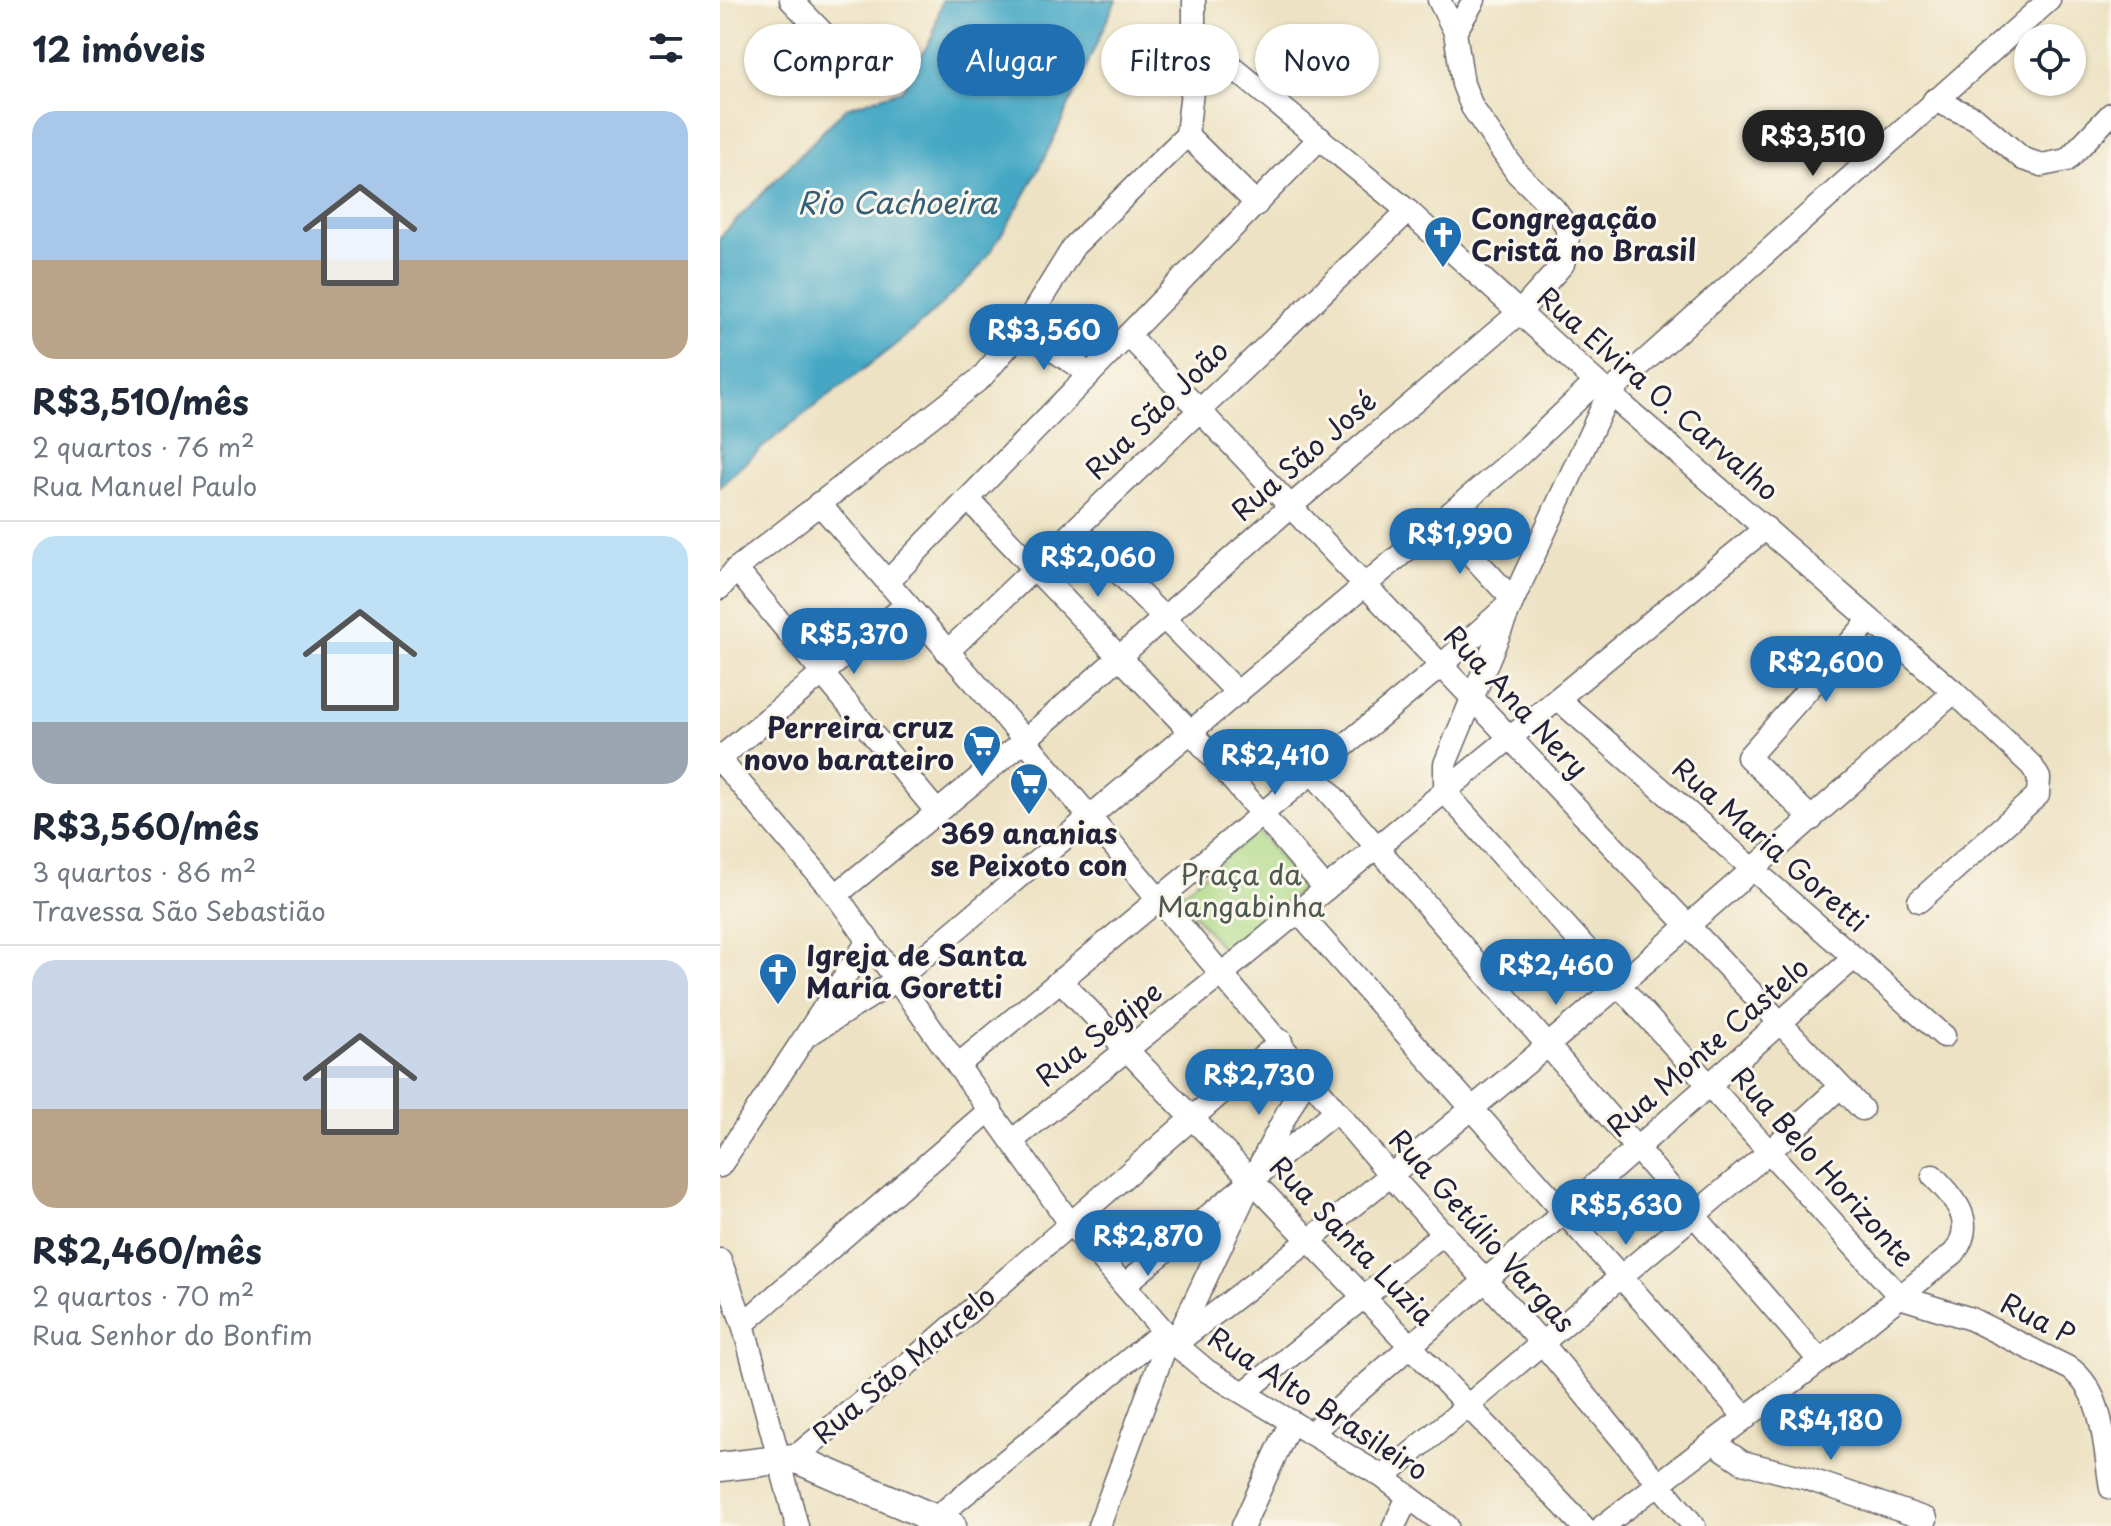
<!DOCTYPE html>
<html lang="pt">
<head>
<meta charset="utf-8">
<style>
  body { margin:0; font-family:"Playpen Sans",sans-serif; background:#f6f6f7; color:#1f2937; height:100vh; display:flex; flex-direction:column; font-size:30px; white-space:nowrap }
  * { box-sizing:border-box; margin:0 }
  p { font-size:26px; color:#747a83 }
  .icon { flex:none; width:44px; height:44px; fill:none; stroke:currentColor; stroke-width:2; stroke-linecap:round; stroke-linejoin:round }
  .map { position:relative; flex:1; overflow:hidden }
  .sheet { display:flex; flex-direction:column; background:#fff; width:720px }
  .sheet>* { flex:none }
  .hud { position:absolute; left:24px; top:24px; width:760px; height:72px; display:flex; gap:16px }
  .fabs { position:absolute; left:1294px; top:24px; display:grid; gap:16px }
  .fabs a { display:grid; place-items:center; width:72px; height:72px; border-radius:50%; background:#fff; box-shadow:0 2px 6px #0004; font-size:40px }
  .price { position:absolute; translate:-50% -68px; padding:0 18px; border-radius:28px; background:#1f6fb2; color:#fff; font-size:26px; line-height:52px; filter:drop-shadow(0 2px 4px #0008) }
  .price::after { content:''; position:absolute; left:50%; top:48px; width:24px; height:18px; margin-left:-12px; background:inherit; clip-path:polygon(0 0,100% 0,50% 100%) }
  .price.current { background:#222; color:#fff }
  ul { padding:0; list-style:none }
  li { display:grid; align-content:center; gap:16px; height:424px; padding:0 32px }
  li+li { border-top:2px solid #e0e1e3 }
  li span { display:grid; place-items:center; height:248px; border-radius:24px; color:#555 }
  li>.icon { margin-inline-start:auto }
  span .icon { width:144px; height:144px; fill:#fffc; stroke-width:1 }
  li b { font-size:34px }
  h2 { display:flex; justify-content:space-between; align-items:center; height:96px; padding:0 32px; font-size:34px }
  .pill { padding:0 28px; border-radius:36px; background:#fff; box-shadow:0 2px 6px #0004; font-size:28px; line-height:72px }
  .pill.current { background:#1f6fb2; color:#fff }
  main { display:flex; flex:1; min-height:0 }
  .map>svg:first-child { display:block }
  .green { fill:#add985; stroke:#687e60; stroke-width:2 }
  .water { fill:#44a7c4; stroke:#336480; stroke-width:2 }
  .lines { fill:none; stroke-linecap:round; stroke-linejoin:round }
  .minor-casing { stroke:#69656b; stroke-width:25 }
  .major-casing { stroke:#69656b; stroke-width:31 }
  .minor { stroke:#fff; stroke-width:22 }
  .major { stroke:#fff; stroke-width:28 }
  .labels { text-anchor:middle; stroke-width:6; stroke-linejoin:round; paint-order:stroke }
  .poi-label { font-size:28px; font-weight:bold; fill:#22223b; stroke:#fbf7ec; text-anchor:start }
  .street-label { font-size:28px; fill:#22223b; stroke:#fbf7ec }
  .park-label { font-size:28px; fill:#4c5951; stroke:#fbf7ec }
  .water-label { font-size:30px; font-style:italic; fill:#315e79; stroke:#fbf7ec }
</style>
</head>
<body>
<main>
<section class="sheet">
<h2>12 imóveis<svg class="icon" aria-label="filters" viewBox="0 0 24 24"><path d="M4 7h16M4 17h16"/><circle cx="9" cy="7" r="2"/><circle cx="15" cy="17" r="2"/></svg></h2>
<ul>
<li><span style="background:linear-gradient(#a9c7e8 60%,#b9a48a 0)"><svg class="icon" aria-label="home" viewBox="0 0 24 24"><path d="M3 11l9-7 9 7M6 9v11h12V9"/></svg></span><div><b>R$3,510/mês</b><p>2 quartos · 76 m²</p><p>Rua Manuel Paulo</p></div></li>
<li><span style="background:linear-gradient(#bfe0f5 75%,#9aa5b1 0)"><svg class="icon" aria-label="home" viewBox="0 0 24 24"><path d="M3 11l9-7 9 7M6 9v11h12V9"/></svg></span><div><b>R$3,560/mês</b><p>3 quartos · 86 m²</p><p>Travessa São Sebastião</p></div></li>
<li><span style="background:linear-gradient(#c9d6e8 60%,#b9a48a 0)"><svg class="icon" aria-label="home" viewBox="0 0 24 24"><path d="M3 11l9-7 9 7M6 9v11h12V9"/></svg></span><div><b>R$2,460/mês</b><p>2 quartos · 70 m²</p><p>Rua Senhor do Bonfim</p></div></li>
</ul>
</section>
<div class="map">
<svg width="1391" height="1526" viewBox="0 0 1391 1526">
  <rect width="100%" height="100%" fill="#fbf7ec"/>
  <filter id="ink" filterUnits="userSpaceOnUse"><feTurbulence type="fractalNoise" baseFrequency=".0125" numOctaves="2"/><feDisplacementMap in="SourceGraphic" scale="16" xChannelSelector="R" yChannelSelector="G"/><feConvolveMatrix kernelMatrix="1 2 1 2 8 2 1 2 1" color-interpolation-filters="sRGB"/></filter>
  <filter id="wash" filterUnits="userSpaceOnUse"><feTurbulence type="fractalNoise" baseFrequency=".006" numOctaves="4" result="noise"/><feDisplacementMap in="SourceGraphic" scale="32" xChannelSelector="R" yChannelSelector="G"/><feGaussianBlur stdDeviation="1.8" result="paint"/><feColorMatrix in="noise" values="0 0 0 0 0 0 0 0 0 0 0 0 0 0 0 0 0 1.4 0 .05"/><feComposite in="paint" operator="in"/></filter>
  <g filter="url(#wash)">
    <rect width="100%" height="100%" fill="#ede2c3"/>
    <polygon class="green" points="537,831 584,887 505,952 459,896"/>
    <path class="water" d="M222,0H396C355,90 319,185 260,266C249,280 233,292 221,305C152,371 67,418 0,487V237L126,108L182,90L213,35Z"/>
  </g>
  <g filter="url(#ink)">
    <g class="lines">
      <defs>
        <g id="minor">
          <polyline points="71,0 102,32"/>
          <path d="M1329,0L889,393L793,600L725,764V792L1180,1297L1251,1319L1351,1369C1385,1395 1384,1448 1391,1488"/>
          <polyline points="735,32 754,0"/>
          <polyline points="472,34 688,211 876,382 1234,692 1312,766 1319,778 1318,795 1199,901"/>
          <polyline points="1214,100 1255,118 1303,159 1322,165 1347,160 1391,114"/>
          <polyline points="467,135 537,204"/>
          <polyline points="302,330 370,374"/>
          <polyline points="408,335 1142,1109"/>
          <polyline points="248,499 472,733 606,889"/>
          <polyline points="99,503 305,740 671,1176 822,1343 974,1526"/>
          <polyline points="720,521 793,600"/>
          <polyline points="356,529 518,693"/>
          <polyline points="16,569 217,812"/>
          <polyline points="167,582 600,138"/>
          <polyline points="0,588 16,569 261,378 302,330 354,246 467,135 474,74 474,0"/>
          <polyline points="227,652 688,211"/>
          <polyline points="838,699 1224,1036"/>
          <polyline points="0,758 186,605"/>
          <polyline points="0,760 116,895 350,1223 455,1344 487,1371 663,1477 727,1526"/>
          <polyline points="591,771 1100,1361"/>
          <polyline points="1092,819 1028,757 1150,620"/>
          <polyline points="116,895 305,740 571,506 799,313 843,264 848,238 846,225 834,209 797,173 752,107 743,84 735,32 719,0"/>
          <polyline points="578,912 1026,1418"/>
          <polyline points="340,980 863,1526"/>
          <polyline points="88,1035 175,981 798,456 876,382"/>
          <polyline points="238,1065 721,666 787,606"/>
          <polyline points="293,1140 502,974 1046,528"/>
          <polyline points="0,1166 148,941"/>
          <polyline points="0,1260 23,1324 77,1526"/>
          <polyline points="404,1285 616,1111"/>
          <polyline points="23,1324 271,1109"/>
          <polyline points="457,1339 532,1180 587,1075"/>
          <path d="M455,1344C725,1140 981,917 1234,692"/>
          <polyline points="525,1392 724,1233"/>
          <polyline points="591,1433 1134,958"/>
          <polyline points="994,1443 1022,1462 1085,1478 1206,1519"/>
          <polyline points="74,1458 214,1342 561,1041"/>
          <polyline points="663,1477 1049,1152 1120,1087"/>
          <polyline points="206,1526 444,1331"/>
          <polyline points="379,1526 449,1337"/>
          <polyline points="523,1526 571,1421"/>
          <polyline points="674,1526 688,1497"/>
          <path d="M883,1526L1100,1361L1234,1253C1257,1223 1236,1199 1213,1176"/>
        </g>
        <polyline id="major" points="0,1467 74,1458 232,1526"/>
      </defs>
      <use href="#minor" class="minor-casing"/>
      <use href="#major" class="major-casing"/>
      <use href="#minor" class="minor"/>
      <use href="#major" class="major"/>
    </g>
  </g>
  <defs>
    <symbol id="church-pin" viewBox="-11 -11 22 30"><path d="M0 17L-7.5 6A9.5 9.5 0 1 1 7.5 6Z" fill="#1f6fb2" stroke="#fbf7ec"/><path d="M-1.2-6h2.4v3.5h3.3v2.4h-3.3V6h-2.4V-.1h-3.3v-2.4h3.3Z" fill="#fff"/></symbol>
    <symbol id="supermarket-pin" viewBox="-11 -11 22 30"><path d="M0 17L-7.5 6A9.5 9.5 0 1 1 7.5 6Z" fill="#1f6fb2" stroke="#fbf7ec"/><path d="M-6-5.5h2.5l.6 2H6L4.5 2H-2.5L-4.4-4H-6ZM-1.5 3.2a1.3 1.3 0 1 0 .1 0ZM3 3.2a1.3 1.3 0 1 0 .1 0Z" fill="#fff"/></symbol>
  </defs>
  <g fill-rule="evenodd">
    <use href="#church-pin" x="701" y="213" width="44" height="60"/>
    <use href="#supermarket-pin" x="240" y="722" width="44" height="60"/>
    <use href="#supermarket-pin" x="287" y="760" width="44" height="60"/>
    <use href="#church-pin" x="36" y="950" width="44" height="60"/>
  </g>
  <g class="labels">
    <g class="poi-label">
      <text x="751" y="229">Congregação<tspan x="751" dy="32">Cristã no Brasil</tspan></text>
      <text x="234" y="738" text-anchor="end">Perreira cruz<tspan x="234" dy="32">novo barateiro</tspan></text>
      <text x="309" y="844" text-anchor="middle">369 ananias<tspan x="309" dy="32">se Peixoto con</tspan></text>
      <text x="86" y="966">Igreja de Santa<tspan x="86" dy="32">Maria Goretti</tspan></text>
    </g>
    <g class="street-label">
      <text transform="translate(938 394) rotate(41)" y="10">Rua Elvira O. Carvalho</text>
      <text transform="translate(437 410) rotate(-44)" y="10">Rua São João</text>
      <text transform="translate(584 456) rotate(-41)" y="10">Rua São José</text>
      <text transform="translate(796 702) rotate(47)" y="10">Rua Ana Nery</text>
      <text transform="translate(1050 845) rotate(41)" y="10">Rua Maria Goretti</text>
      <text transform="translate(379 1034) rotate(-38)" y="10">Rua Segipe</text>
      <text transform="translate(988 1047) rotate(-41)" y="10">Rua Monte Castelo</text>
      <text transform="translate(1103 1167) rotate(48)" y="10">Rua Belo Horizonte</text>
      <text transform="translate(762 1231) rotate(48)" y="10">Rua Getúlio Vargas</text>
      <text transform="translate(632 1241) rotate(46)" y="10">Rua Santa Luzia</text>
      <text transform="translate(1318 1319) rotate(27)" y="10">Rua P</text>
      <text transform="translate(184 1365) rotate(-40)" y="10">Rua São Marcelo</text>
      <text transform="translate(598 1404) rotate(33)" y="10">Rua Alto Brasileiro</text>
    </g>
    <g class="park-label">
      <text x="521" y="885">Praça da<tspan x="521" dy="32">Mangabinha</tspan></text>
    </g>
    <g class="water-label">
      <text x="177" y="214">Rio Cachoeira</text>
    </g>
  </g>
</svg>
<div class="fabs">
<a><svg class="icon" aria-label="locate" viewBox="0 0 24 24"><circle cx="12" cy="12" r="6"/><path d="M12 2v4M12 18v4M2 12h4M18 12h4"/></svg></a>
</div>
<b class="price current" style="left:1093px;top:178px">R$3,510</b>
<b class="price" style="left:324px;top:372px">R$3,560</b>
<b class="price" style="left:740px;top:576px">R$1,990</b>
<b class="price" style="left:378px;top:599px">R$2,060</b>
<b class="price" style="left:134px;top:676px">R$5,370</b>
<b class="price" style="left:1106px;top:704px">R$2,600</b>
<b class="price" style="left:555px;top:797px">R$2,410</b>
<b class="price" style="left:836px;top:1007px">R$2,460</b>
<b class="price" style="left:539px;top:1117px">R$2,730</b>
<b class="price" style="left:906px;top:1247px">R$5,630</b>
<b class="price" style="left:428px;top:1278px">R$2,870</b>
<b class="price" style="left:1111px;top:1462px">R$4,180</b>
<div class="hud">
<a class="pill">Comprar</a>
<a class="pill current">Alugar</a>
<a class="pill">Filtros</a>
<a class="pill">Novo</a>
</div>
</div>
</main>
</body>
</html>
